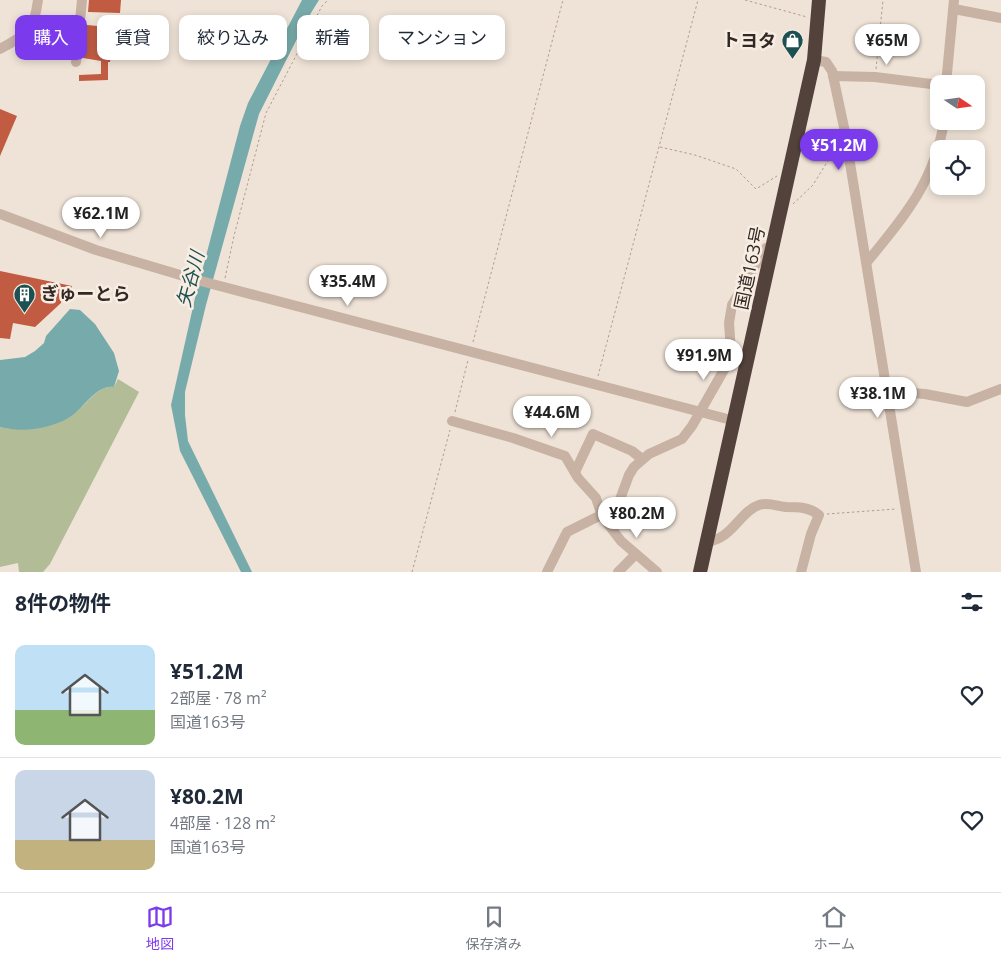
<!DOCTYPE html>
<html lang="ja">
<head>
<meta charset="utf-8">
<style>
  body { margin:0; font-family:"Open Sans","Noto Sans JP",sans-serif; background:#f2f2f3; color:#1f2937; height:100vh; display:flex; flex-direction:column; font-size:19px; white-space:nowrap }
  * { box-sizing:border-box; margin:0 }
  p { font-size:16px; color:#747a83 }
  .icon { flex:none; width:28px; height:28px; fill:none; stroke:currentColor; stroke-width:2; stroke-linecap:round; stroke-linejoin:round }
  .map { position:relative; height:572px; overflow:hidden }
  .side { display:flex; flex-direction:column; background:#fff; flex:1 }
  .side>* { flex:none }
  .hud { position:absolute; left:15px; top:15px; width:500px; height:45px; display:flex; gap:10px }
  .needle { width:32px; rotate:103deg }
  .fabs { position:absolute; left:930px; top:75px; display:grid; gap:10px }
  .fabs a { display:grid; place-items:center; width:55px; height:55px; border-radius:10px; background:#fff; box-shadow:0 2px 8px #0003; font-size:25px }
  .price { position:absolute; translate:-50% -42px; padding:0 11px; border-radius:18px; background:#fff; color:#222; font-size:16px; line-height:32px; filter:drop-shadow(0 1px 2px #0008) }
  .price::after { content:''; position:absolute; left:50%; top:30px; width:15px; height:11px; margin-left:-8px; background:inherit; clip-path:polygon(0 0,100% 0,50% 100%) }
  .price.selected { background:#7c3aed; color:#fff }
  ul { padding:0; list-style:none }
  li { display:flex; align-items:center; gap:15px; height:125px; padding:0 15px }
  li+li { border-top:1px solid #e0e1e3 }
  li span { display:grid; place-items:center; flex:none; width:140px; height:100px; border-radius:10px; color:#555 }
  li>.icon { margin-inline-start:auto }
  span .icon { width:60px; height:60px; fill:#fffc; stroke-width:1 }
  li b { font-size:21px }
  h2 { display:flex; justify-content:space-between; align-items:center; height:60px; padding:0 15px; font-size:21px }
  .chip { padding:0 18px; border-radius:10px; background:#fff; box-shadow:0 2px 8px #0003; font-size:18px; line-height:45px }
  .chip.selected { background:#7c3aed; color:#fff }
  .dock { display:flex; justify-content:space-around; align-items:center; height:70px; border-top:1px solid #e0e1e3; background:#fff; font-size:14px; color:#747a83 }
  .dock a { display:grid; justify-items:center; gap:2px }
  .dock .selected { color:#7c3aed }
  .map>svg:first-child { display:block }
  .green { fill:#b2bd98 }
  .water { fill:#77abab }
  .building { fill:#c15c43 }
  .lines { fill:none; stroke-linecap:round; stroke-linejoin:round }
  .path { stroke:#b29c8e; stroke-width:1; stroke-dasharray:2.5 2.5; stroke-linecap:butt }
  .minor { stroke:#c7b2a4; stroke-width:10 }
  .highway { stroke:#53423c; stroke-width:14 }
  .labels { text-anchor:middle; stroke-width:5; stroke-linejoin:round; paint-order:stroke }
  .poi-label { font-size:18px; font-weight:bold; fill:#322925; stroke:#f8ede2; text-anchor:end }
  .street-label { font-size:18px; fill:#322925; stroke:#f8ede2 }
  .water-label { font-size:19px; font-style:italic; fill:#1d5052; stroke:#f8ede2 }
</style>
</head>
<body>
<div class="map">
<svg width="1001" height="572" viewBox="0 0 1001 572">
  <rect width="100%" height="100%" fill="#efe3d7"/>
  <path class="green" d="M118,379L139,392L50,564L43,572H19L18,563L0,567V427L9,429C23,426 63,421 73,414C87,406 96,385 114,387Z"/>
  <g class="water">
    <polygon points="302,0 319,0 306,21 259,114 206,305 185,392 185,415 188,441 252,572 241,572 180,451 171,405 195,298 240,126 248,103"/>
    <path d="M70,309L80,310L95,324L114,353L119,371L114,387C97,385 86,405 74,414C55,429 22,433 0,427V360L25,357L35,351L44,343L46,336Z"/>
  </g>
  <g class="building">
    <polygon points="89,0 121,0 120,13 88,12"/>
    <polygon points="87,25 108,27 108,36 114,36 110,62 108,62 108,80 79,81 79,75 101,74 101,61 83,58"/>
    <polygon points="0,109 17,116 0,156"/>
    <polygon points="0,271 72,286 70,294 67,298 62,297 61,303 35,327 13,323 10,339 0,338"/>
  </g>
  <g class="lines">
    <g class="path">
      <polyline points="745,0 807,17"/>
      <polyline points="876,69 883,0"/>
      <polyline points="660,147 695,155 736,169 756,189 777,176"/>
      <polyline points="793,204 813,185 837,146"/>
      <polyline points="225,278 234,236 266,113 322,6 328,0"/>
      <polyline points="473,342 563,0"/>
      <polyline points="598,376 698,0"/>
      <polyline points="455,412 468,360"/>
      <polyline points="827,514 896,509"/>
      <polyline points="412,572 450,430"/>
    </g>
    <g class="minor">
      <polyline points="954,9 1001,18"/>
      <path d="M0,49C27,34 34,32 38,0"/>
      <polyline points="814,60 826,62 832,71 845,132 916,572"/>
      <polyline points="76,62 82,0"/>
      <polyline points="833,76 875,77 939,85"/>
      <polyline points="946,84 954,0"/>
      <polyline points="0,214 96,250 197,280 735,421"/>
      <path d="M867,262C904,217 935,181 944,121"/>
      <polyline points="885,391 925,394 967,402 1001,389"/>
      <polyline points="452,421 513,438 565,456 578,478 596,498 602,516 621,541 657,572"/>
      <polyline points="575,472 593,434 632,451 642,459"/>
      <path d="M706,542C732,540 740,511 759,505C767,502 777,506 786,507C798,507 809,507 819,515L811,534L801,572"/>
      <polyline points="547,572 567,532 613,509 619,502 629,475 634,467 649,454 682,439 692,426 725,368 731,352 729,323 732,305 763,252 766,248 774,247"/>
      <polyline points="618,572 635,555"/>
    </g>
    <polyline class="highway" points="700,572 814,60 819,0"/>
  </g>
  <defs>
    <symbol id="shop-pin" viewBox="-11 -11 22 30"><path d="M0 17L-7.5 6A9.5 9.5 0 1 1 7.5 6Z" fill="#1d5052" stroke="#f8ede2"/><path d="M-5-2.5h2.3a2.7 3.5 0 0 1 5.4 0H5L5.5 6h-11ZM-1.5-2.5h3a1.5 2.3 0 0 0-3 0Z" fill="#fff"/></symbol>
    <symbol id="building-pin" viewBox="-11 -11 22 30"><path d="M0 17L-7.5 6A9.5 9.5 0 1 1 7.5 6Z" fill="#1d5052" stroke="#f8ede2"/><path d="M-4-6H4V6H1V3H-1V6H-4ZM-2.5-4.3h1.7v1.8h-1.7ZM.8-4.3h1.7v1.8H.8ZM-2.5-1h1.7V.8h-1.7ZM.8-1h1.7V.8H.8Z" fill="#fff"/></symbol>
  </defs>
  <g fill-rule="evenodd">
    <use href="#shop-pin" x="780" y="28" width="25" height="34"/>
    <use href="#building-pin" x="12" y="282" width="25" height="34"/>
  </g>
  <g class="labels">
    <g class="poi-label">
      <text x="776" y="47">トヨタ</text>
      <text x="41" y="300" text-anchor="start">ぎゅーとら</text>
    </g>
    <g class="street-label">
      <text transform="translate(750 268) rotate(-78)" y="6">国道163号</text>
    </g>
    <g class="water-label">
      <text transform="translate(190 279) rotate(-75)" y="7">矢谷川</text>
    </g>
  </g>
</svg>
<div class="fabs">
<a><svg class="needle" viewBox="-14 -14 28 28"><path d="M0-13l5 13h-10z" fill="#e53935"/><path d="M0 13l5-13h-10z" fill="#747a83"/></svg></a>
<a><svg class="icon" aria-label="locate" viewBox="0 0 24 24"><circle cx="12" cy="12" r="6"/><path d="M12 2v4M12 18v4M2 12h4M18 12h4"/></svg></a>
</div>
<b class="price" style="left:887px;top:66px">¥65M</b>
<b class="price selected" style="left:839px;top:171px">¥51.2M</b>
<b class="price" style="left:101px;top:239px">¥62.1M</b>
<b class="price" style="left:348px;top:307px">¥35.4M</b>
<b class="price" style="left:704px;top:381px">¥91.9M</b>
<b class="price" style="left:878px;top:419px">¥38.1M</b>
<b class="price" style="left:552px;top:438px">¥44.6M</b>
<b class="price" style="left:637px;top:539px">¥80.2M</b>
<div class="hud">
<a class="chip selected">購入</a>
<a class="chip">賃貸</a>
<a class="chip">絞り込み</a>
<a class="chip">新着</a>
<a class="chip">マンション</a>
</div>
</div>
<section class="side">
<h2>8件の物件<svg class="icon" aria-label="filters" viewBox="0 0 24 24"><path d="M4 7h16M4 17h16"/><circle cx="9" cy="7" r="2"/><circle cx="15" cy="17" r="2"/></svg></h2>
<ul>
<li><span style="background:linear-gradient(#bfe0f5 65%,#8fb573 0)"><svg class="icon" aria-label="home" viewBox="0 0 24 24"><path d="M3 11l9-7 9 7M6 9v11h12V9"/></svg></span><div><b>¥51.2M</b><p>2部屋 · 78 m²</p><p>国道163号</p></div><svg class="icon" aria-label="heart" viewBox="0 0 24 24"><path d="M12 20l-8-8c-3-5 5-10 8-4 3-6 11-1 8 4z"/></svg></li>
<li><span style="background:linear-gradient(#c9d6e8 70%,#c2b280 0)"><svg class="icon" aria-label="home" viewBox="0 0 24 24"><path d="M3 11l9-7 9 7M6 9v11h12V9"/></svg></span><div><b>¥80.2M</b><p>4部屋 · 128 m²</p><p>国道163号</p></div><svg class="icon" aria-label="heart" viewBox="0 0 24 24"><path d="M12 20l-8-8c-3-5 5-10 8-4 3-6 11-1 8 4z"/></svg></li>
</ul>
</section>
<nav class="dock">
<a class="selected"><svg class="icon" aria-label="map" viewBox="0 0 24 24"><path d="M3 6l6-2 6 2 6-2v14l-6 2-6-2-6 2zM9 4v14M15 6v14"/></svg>地図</a>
<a><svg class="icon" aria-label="saved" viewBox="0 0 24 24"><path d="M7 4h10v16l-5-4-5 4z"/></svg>保存済み</a>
<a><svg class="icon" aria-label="home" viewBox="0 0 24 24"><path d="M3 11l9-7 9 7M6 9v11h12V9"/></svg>ホーム</a>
</nav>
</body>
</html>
